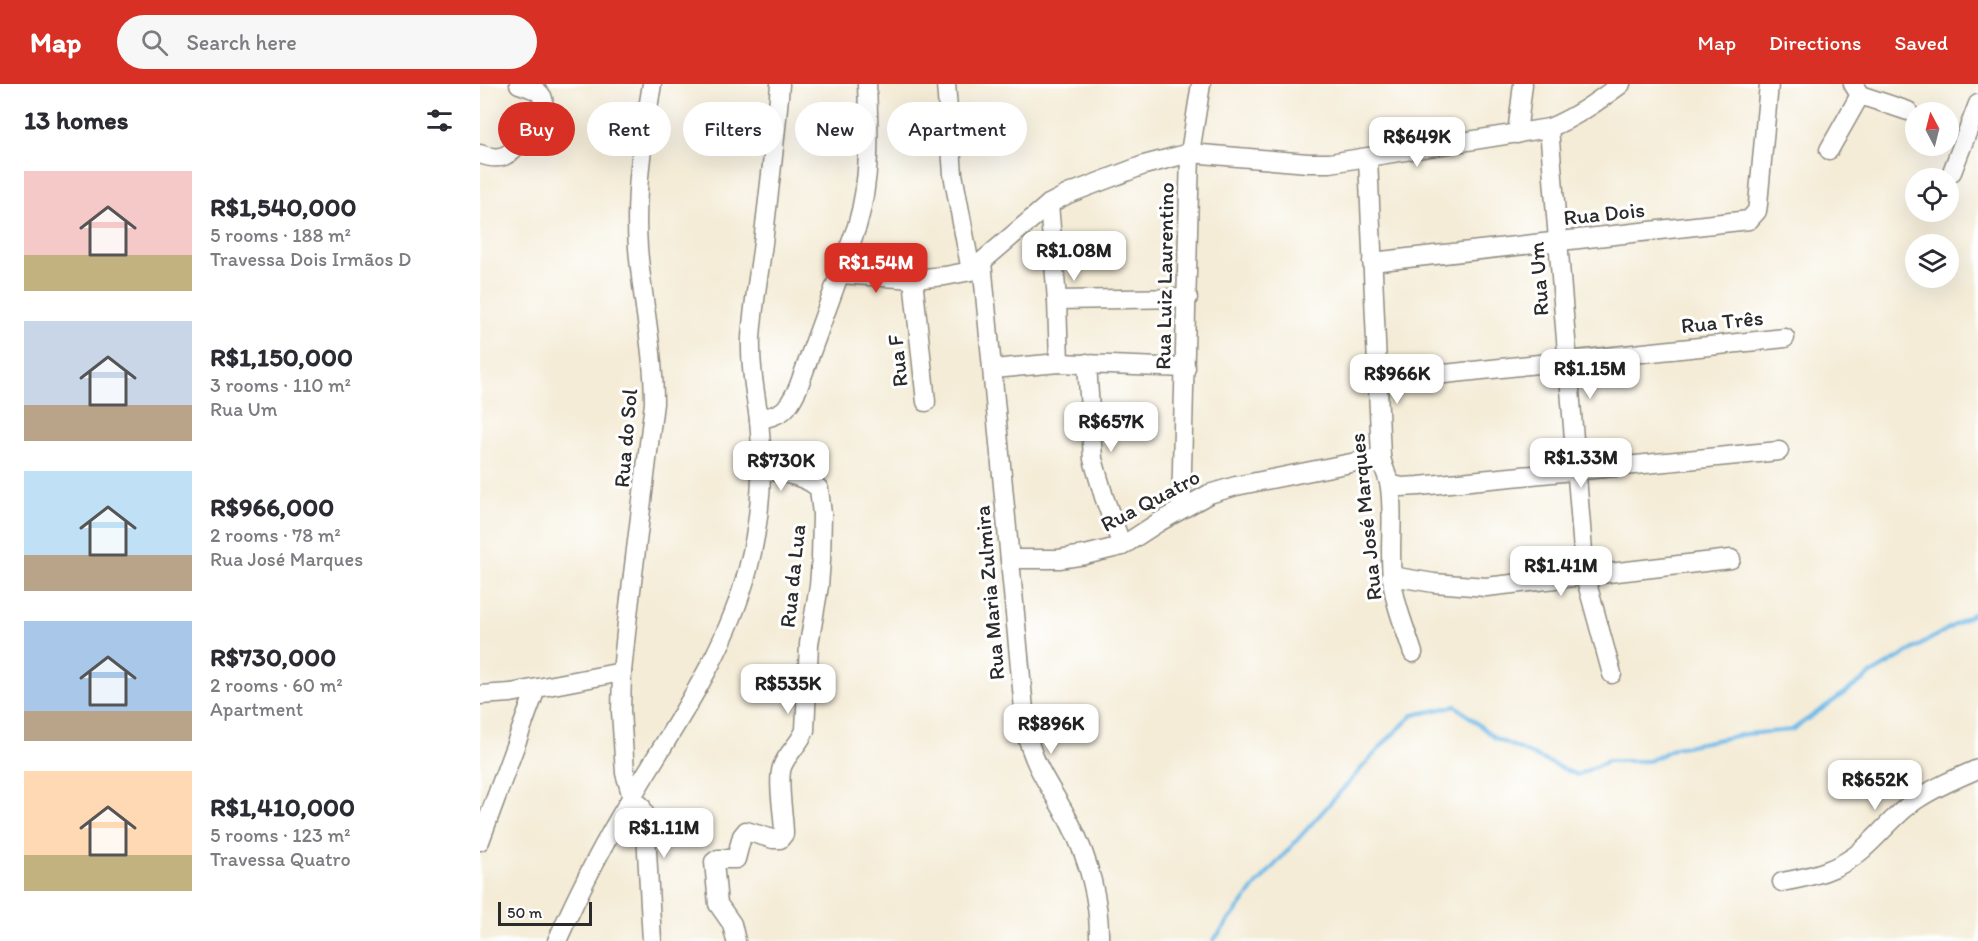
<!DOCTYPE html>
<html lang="en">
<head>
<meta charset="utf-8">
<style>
  body { margin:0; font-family:Itim,sans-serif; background:#f7f7f7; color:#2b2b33; height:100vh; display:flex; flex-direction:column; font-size:22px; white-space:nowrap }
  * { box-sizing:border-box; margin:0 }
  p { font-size:20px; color:#7c7c81 }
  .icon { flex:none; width:33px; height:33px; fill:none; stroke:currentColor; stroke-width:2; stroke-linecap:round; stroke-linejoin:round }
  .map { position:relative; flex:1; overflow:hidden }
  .sheet { display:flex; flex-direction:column; background:#fff; width:480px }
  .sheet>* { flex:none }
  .guide { position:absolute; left:18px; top:18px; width:570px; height:54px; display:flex; gap:12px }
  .needle { width:39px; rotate:353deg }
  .fabs { position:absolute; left:1425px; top:18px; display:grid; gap:12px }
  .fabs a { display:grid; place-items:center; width:54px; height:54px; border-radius:50%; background:#fff; box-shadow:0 6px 24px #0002; font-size:30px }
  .scale { position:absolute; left:18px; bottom:15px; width:94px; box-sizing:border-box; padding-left:6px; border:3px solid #2b2b2b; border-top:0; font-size:16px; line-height:21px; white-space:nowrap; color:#2b2b2b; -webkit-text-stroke:4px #fff; paint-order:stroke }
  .price { position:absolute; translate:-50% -51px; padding:0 14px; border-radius:12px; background:#fff; color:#222; font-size:20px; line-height:39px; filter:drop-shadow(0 2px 3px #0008) }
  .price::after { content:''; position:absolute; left:50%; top:36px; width:18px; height:14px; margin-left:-9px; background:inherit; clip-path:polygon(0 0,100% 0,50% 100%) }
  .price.selected { background:#d93025; color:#fff }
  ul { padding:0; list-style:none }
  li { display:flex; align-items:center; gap:18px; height:150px; padding:0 24px }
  li span { display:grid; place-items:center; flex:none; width:168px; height:120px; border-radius:0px; color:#555 }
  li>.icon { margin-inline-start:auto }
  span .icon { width:72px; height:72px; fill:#fffc; stroke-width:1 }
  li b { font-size:26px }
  h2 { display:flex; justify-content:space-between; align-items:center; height:72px; padding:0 24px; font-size:26px }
  .tag { padding:0 21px; border-radius:27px; background:#fff; box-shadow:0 6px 24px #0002; font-size:21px; line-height:54px }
  .tag.selected { background:#d93025; color:#fff }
  header { display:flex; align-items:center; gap:36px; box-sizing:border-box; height:84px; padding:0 30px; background:#d93025; color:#fff }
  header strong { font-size:28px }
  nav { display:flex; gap:33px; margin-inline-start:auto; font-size:21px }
  .search { width:420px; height:54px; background:#f7f7f7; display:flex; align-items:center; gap:15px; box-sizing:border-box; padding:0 21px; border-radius:33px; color:#7c7c81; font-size:22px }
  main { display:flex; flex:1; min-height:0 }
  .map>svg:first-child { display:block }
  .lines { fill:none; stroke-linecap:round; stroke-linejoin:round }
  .stream { stroke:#6fbae8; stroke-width:4 }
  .minor-casing { stroke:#908c81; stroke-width:21 }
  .minor { stroke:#fff; stroke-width:18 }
  .labels { text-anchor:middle; stroke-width:6; stroke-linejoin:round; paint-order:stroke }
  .street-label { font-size:22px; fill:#2b2b2b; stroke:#fff }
</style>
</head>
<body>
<header>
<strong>Map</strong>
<div class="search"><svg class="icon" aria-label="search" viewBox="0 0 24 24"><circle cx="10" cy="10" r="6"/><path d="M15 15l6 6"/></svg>Search here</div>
<nav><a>Map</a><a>Directions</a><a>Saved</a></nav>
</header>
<main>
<section class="sheet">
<h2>13 homes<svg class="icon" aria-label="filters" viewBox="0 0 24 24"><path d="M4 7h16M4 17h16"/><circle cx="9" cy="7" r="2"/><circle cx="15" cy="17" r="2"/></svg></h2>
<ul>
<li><span style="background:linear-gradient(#f6c9c9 70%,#c2b280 0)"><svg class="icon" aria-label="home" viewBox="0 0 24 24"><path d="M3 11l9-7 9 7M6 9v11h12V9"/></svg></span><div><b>R$1,540,000</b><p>5 rooms · 188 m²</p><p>Travessa Dois Irmãos D</p></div></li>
<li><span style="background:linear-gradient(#c9d6e8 70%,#b9a48a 0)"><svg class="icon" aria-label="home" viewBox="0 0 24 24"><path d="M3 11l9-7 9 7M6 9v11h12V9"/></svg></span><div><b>R$1,150,000</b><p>3 rooms · 110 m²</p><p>Rua Um</p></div></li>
<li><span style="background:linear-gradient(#bfe0f5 70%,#b9a48a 0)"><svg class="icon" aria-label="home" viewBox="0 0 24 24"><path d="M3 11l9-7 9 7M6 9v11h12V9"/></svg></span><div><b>R$966,000</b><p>2 rooms · 78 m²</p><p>Rua José Marques</p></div></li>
<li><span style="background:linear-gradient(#a9c7e8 75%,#b9a48a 0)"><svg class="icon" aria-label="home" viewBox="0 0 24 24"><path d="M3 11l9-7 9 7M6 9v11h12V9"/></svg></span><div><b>R$730,000</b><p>2 rooms · 60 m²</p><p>Apartment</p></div></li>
<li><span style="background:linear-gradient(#ffd9b3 70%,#c2b280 0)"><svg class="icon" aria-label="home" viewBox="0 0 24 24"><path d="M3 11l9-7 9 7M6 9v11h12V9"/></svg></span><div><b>R$1,410,000</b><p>5 rooms · 123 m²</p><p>Travessa Quatro</p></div></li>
</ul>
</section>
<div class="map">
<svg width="1498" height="857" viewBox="0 0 1498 857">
  <rect width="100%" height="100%" fill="#fff"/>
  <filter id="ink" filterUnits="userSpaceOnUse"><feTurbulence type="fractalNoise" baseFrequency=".0167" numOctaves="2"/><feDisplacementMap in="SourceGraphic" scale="12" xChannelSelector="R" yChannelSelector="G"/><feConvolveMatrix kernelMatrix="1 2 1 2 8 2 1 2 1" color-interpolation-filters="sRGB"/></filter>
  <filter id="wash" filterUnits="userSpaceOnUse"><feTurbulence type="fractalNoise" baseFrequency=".008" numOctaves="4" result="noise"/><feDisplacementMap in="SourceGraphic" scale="24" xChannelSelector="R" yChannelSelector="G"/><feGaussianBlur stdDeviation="1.35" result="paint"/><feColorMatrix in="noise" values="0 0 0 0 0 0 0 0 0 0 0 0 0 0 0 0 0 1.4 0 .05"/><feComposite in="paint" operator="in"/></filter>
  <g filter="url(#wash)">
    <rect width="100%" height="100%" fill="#f4ecd7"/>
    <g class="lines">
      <polyline class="stream" points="733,857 775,803 905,658 933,631 976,622 1015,654 1097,691 1128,677 1169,677 1195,664 1266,650 1312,646 1393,589 1498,527"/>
    </g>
  </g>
  <g filter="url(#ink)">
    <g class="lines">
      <defs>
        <g id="minor">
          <polyline points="466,0 473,90 491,187"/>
          <polyline points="1373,0 1380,11 1428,27"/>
          <polyline points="1069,44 1105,492 1132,590"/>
          <polyline points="1037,50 1043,0"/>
          <polyline points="1349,66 1380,11"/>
          <path d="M0,70C8,73 16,75 24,72C39,66 55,35 63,22C66,7 51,4 39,0"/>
          <path d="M888,74L901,373C903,384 909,394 910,404C914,433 909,463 912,493C914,519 925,544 933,569"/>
          <polyline points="1472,88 1498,20"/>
          <polyline points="569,120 577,216 579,279"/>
          <path d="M502,178L546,647C554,685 574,707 591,741C609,776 620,818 619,857"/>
          <polyline points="892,178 1269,136 1277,127 1278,120 1289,0"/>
          <path d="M360,190L433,195L465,192L491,187L569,120L588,110L664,81L710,69L828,79H850L1069,44C1096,33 1118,17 1141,0"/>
          <polyline points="433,195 446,318"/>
          <polyline points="577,216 708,214"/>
          <polyline points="607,279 613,375 624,413 642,462"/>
          <polyline points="513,285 579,279 706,284"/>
          <polyline points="898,297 1305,254"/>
          <path d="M279,336C304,329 306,328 318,304L377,142C391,95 389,48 387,0"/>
          <polyline points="910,400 921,403 939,402 1299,367"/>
          <polyline points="701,424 710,69 721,0"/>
          <polyline points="530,475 579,475 605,471 642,462 679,438 729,410 756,402 901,373"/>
          <polyline points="911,492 954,499 1006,503 1251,475"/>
          <polyline points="0,611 31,609 142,588"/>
          <polyline points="0,757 56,605"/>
          <path d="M1302,798C1330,793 1360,786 1382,766C1401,750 1415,730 1436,716C1455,703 1477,694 1498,685"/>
          <path d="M77,857C99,807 124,758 153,711C196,639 247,567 268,485C281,435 284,386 279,335C275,308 270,282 271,254C273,222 279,190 283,159C289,106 296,53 300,0"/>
          <path d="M172,857L165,731L161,722L152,713L145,689L141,627L142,588L147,539L174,319C174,266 162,216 158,164C154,108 163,54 172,0"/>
          <path d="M256,857L252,840L238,820L234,778L238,775H256L262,752L266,747L293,755H300L304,750C304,732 297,698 302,683C307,669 320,660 325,646L329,560L339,502L341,476L342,430L339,405C326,391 300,389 282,385"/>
        </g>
      </defs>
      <use href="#minor" class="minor-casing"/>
      <use href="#minor" class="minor"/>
    </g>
  </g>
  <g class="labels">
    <g class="street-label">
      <text transform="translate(1124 129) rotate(-6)" y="8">Rua Dois</text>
      <text transform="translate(684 192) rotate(-89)" y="8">Rua Luiz Laurentino</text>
      <text transform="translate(1058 195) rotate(-94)" y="8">Rua Um</text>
      <text transform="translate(1242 237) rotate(-6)" y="8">Rua Três</text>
      <text transform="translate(417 277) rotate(-96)" y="8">Rua F</text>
      <text transform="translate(145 354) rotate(-85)" y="8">Rua do Sol</text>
      <text transform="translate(670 416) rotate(-28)" y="8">Rua Quatro</text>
      <text transform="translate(885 433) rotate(-96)" y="8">Rua José Marques</text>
      <text transform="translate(312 492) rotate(-84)" y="8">Rua da Lua</text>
      <text transform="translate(509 509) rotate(-95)" y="8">Rua Maria Zulmira</text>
    </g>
  </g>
</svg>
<div class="fabs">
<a><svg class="needle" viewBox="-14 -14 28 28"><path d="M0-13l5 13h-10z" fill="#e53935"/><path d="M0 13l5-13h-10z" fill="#7c7c81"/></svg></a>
<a><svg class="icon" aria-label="locate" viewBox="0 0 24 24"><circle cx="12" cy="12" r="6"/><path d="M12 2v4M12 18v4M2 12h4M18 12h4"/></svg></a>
<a><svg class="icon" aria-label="layers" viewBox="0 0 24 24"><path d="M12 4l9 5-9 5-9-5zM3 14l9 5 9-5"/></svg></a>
</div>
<div class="scale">50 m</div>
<b class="price" style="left:937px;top:84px">R$649K</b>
<b class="price" style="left:594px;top:198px">R$1.08M</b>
<b class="price selected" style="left:396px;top:210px">R$1.54M</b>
<b class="price" style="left:1110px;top:316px">R$1.15M</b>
<b class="price" style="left:917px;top:321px">R$966K</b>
<b class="price" style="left:631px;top:369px">R$657K</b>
<b class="price" style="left:1101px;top:405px">R$1.33M</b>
<b class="price" style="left:301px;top:408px">R$730K</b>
<b class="price" style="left:1081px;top:513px">R$1.41M</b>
<b class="price" style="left:308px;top:631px">R$535K</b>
<b class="price" style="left:571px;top:671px">R$896K</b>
<b class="price" style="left:1395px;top:727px">R$652K</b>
<b class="price" style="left:184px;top:775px">R$1.11M</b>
<div class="guide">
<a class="tag selected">Buy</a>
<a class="tag">Rent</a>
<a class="tag">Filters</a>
<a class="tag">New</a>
<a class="tag">Apartment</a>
</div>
</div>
</main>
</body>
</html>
